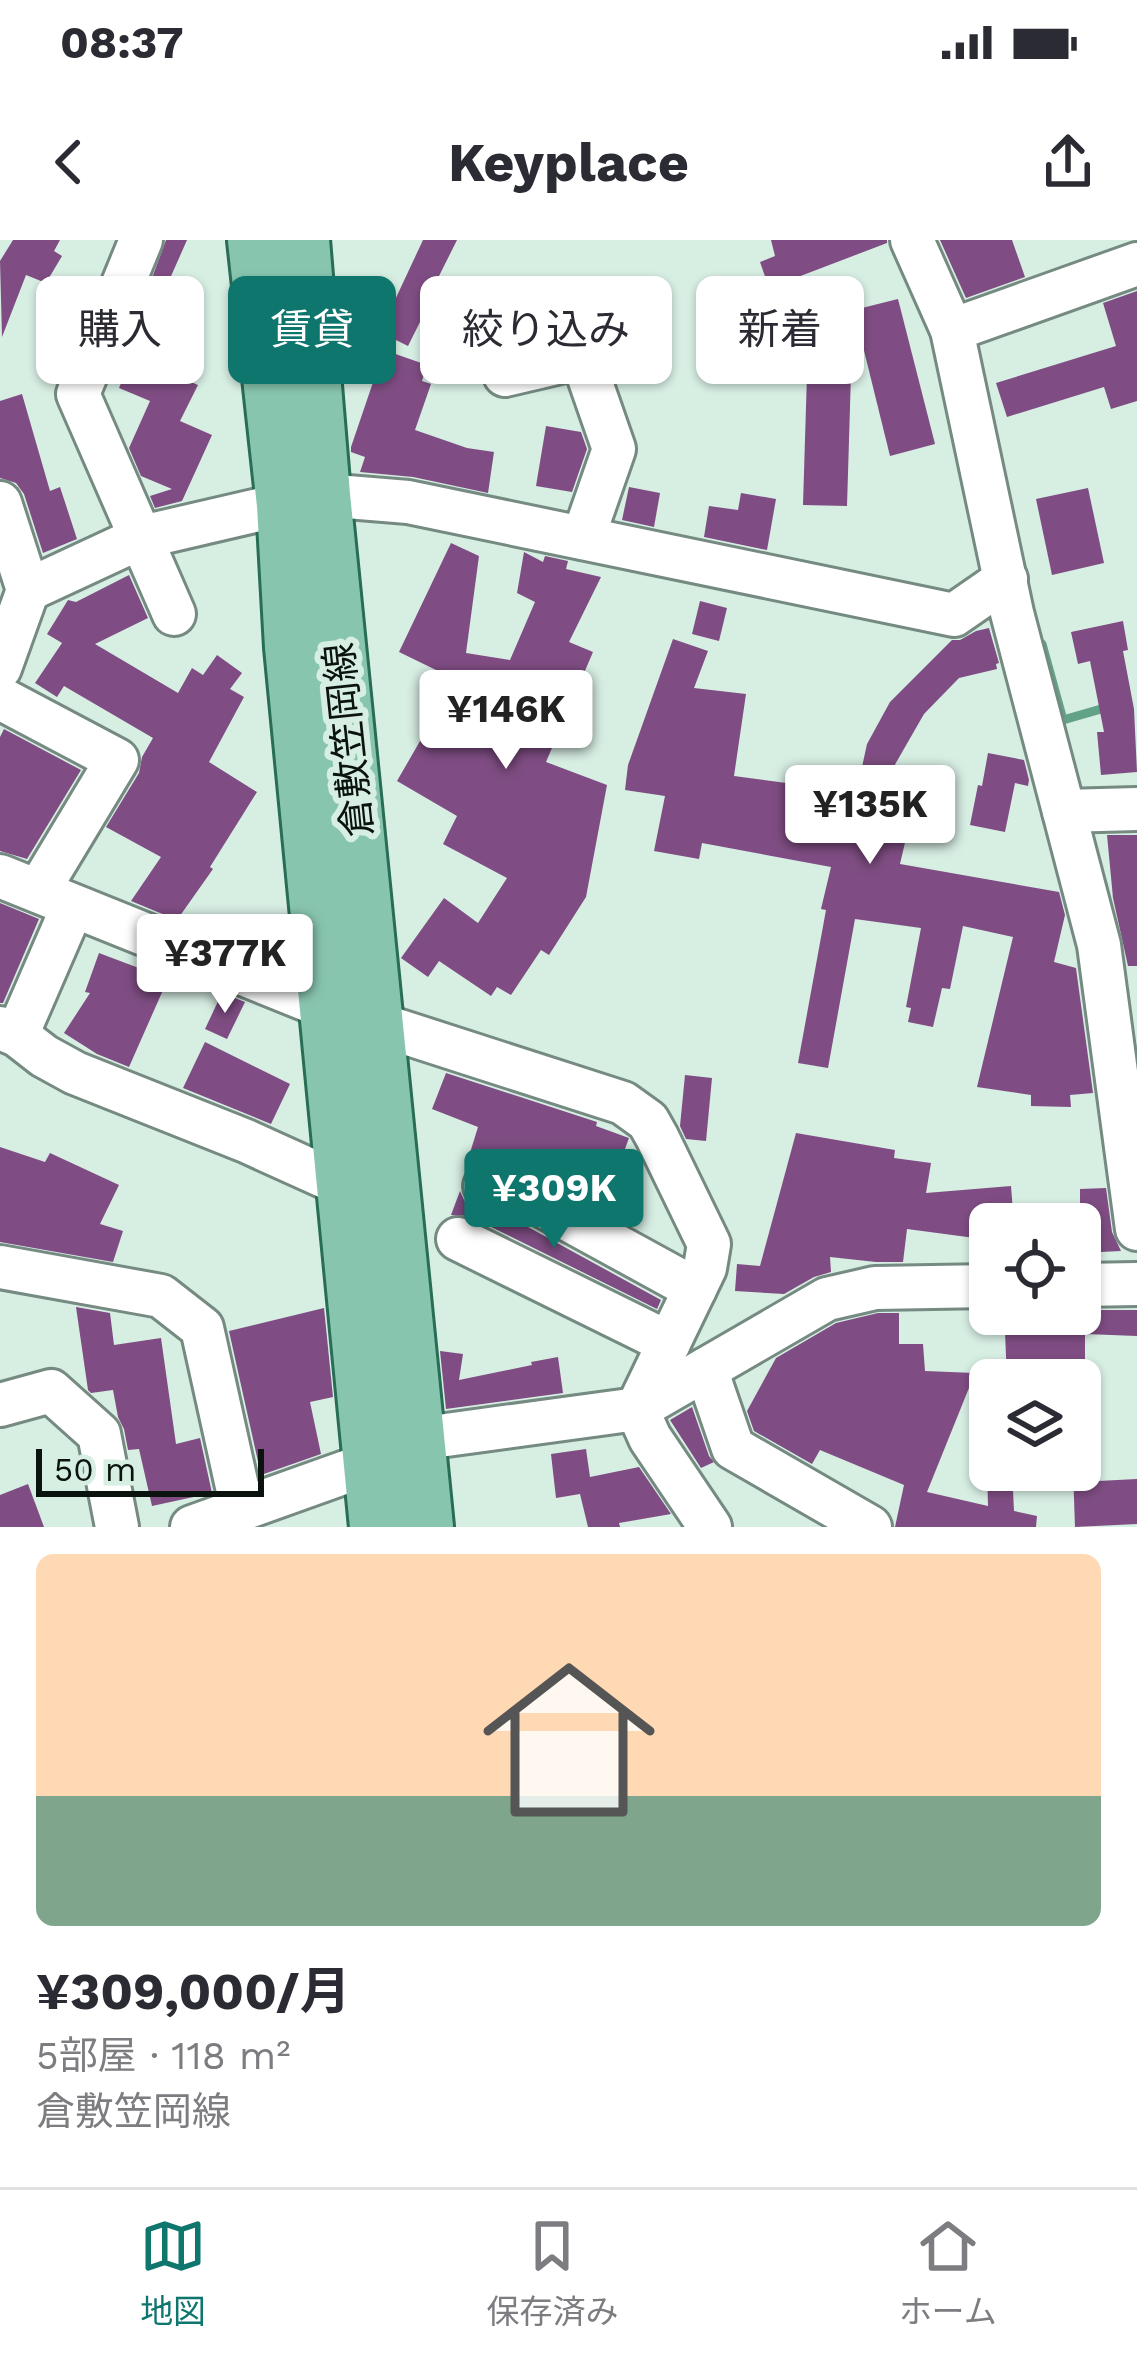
<!DOCTYPE html>
<html lang="ja">
<head>
<meta charset="utf-8">
<style>
  body { margin:0; font-family:"Work Sans","Noto Sans JP",sans-serif; background:#f2f2f3; color:#2b2b33; height:100vh; display:flex; flex-direction:column; font-size:45px; white-space:nowrap }
  * { box-sizing:border-box; margin:0 }
  p { font-size:39px; color:#7c7c81 }
  .icon { flex:none; width:66px; height:66px; fill:none; stroke:currentColor; stroke-width:2; stroke-linecap:round; stroke-linejoin:round }
  .map { position:relative; height:1287px; overflow:hidden }
  .side { display:flex; flex-direction:column; background:#fff; flex:1 }
  .side>* { flex:none }
  .hud { position:absolute; left:36px; top:36px; width:1065px; height:108px; display:flex; gap:24px }
  .controls { position:absolute; left:969px; top:963px; display:grid; gap:24px }
  .controls a { display:grid; place-items:center; width:132px; height:132px; border-radius:18px; background:#fff; box-shadow:0 3px 9px #0004; font-size:60px }
  .scale { position:absolute; left:36px; bottom:30px; width:228px; box-sizing:border-box; padding-left:12px; border:6px solid #0b130f; border-top:0; font-size:33px; line-height:42px; white-space:nowrap; color:#0b130f; -webkit-text-stroke:9px #d7eee3; paint-order:stroke }
  .price { position:absolute; translate:-50% -102px; padding:0 27px; border-radius:12px; background:#fff; color:#222; font-size:39px; line-height:78px; filter:drop-shadow(0 3px 6px #0008) }
  .price::after { content:''; position:absolute; left:50%; top:72px; width:36px; height:27px; margin-left:-18px; background:inherit; clip-path:polygon(0 0,100% 0,50% 100%) }
  .price.selected { background:#0f766e; color:#fff }
  ul { padding:0; list-style:none }
  li { display:grid; align-content:center; gap:24px; height:636px; padding:0 36px }
  li span { display:grid; place-items:center; height:372px; border-radius:18px; color:#555 }
  li>.icon { margin-inline-start:auto }
  span .icon { width:216px; height:216px; fill:#fffc; stroke-width:1 }
  li b { font-size:51px }
  .tag { padding:0 42px; border-radius:18px; background:#fff; box-shadow:0 3px 9px #0004; font-size:42px; line-height:108px }
  .tag.selected { background:#0f766e; color:#fff }
  .status { display:flex; justify-content:space-between; align-items:center; height:84px; padding:0 60px; background:#fff; direction:ltr }
  .status svg { height:33px; fill:currentColor }
  header { display:flex; justify-content:space-between; align-items:center; height:156px; padding:0 36px; background:#fff; font-size:54px; font-weight:700 }
  .tabs { display:flex; justify-content:space-around; align-items:center; height:168px; border-top:3px solid #e1e1e2; background:#fff; font-size:33px; color:#7c7c81 }
  .tabs a { display:grid; justify-items:center; gap:6px }
  .tabs .selected { color:#0f766e }
  .map>svg:first-child { display:block }
  .lines { fill:none; stroke-linecap:round; stroke-linejoin:round }
  .stream { stroke:#62a287; stroke-width:9 }
  .building { fill:#7f4d83 }
  .minor-casing { stroke:#758a80; stroke-width:48 }
  .major-casing { stroke:#286d55; stroke-width:60 }
  .minor { stroke:#fff; stroke-width:42 }
  .major { stroke:#88c5af; stroke-width:54 }
  .labels { text-anchor:middle; stroke-width:12; stroke-linejoin:round; paint-order:stroke }
  .street-label { font-size:39px; fill:#0b130f; stroke:#d7eee3 }
</style>
</head>
<body>
<div class="status"><b>08:37</b><svg viewBox="0 0 49 12"><path d="M0 12V9h3v3zM5 12V6h3v6zM10 12V3h3v9zM15 12V0h3v12zM26 1h20v11H26zM47 4h2v5h-2z"/></svg></div>
<header><svg class="icon" aria-label="back" viewBox="0 0 24 24"><path d="M15 5l-7 7 7 7"/></svg>Keyplace<svg class="icon" aria-label="share" viewBox="0 0 24 24"><path d="M12 15V3M7 8l5-5 5 5M5 13v7h14v-7"/></svg></header>
<div class="map">
<svg width="1137" height="1287" viewBox="0 0 1137 1287">
  <rect width="100%" height="100%" fill="#d7eee3"/>
  <g class="lines">
    <polyline class="stream" points="1042,404 1063,480 1108,467"/>
  </g>
  <g class="building">
    <polygon points="13,0 60,0 54,11 62,16 46,43 26,35 2,97 0,21"/>
    <polygon points="166,0 187,0 168,43 200,54 188,91 146,76 152,59 145,57"/>
    <polygon points="423,0 457,0 421,72 424,74 408,106 380,92"/>
    <polygon points="771,0 887,0 887,3 769,48 760,22 775,16"/>
    <polygon points="940,0 1012,0 1025,37 966,58"/>
    <polygon points="1137,51 1137,161 1111,169 1104,147 1007,177 996,143 1116,106 1103,63"/>
    <polygon points="898,59 935,204 890,216 854,70"/>
    <polygon points="384,110 427,125 422,141 431,144 415,190 467,208 494,212 488,253 413,237 360,232 365,217 351,212 351,207"/>
    <polygon points="132,117 198,145 180,181 212,195 182,261 155,268 150,256 172,249 141,236 129,208 150,161 119,148"/>
    <polygon points="807,134 851,134 847,266 803,265"/>
    <polygon points="22,154 50,251 60,247 77,299 43,313 24,254 16,243 0,238 0,161"/>
    <polygon points="546,186 581,192 587,209 572,252 536,246"/>
    <polygon points="629,247 660,253 654,287 622,280"/>
    <polygon points="1088,248 1104,323 1052,335 1036,259"/>
    <polygon points="741,253 776,259 767,310 704,297 709,266 738,270"/>
    <polygon points="451,303 479,316 466,413 510,420 535,362 517,353 524,312 543,322 545,316 568,321 566,329 601,337 569,402 593,412 546,522 607,545 586,657 549,715 541,710 511,755 497,747 491,756 439,721 428,737 401,718 444,658 478,683 507,638 443,604 457,576 397,541 431,482 448,492 471,447 399,412"/>
    <polygon points="129,335 148,378 95,404 178,453 192,428 203,435 217,415 242,433 230,449 244,457 209,522 257,552 210,627 213,629 177,680 131,661 161,617 106,587 139,533 142,517 153,498 64,446 57,457 35,443 62,403 47,394 68,360 76,362"/>
    <polygon points="700,361 727,368 719,401 692,394"/>
    <polygon points="1123,381 1128,410 1123,411 1134,469 1137,532 1101,535 1097,492 1104,492 1090,421 1078,424 1071,392"/>
    <polygon points="989,388 999,423 996,424 997,429 959,438 924,474 893,528 921,534 900,624 1059,652 1065,675 1054,722 1076,728 1093,853 1070,855 1071,867 1031,866 1031,855 977,847 1013,697 963,686 950,749 942,748 933,787 908,782 911,768 906,767 921,688 855,679 828,828 798,823 826,670 821,669 831,627 702,603 699,619 654,611 665,556 625,550 628,525 673,399 708,411 694,448 746,454 734,536 786,543 787,539 857,550 867,504 890,462 952,400 960,400 976,391"/>
    <polygon points="4,489 81,530 27,619 0,611 0,497"/>
    <polygon points="988,513 1024,520 1029,540 1028,546 1015,543 1005,592 970,585 978,545 982,546"/>
    <polygon points="1107,595 1137,595 1137,726 1128,726 1113,658"/>
    <polygon points="0,663 39,679 3,763 0,763"/>
    <polygon points="99,713 144,730 148,723 171,732 129,827 97,814 64,793 90,753 85,752"/>
    <polygon points="222,753 245,762 227,799 205,789"/>
    <polygon points="205,802 290,844 271,884 183,848"/>
    <polygon points="446,833 597,882 596,886 629,898 611,947 625,951 617,977 550,940 493,922 478,921 465,929 478,887 432,869"/>
    <polygon points="685,835 712,838 706,901 686,899 680,886"/>
    <polygon points="796,893 895,910 894,918 931,923 926,953 1011,946 1014,984 990,984 990,1000 907,989 903,1022 876,1022 830,1017 831,1032 814,1037 784,1054 735,1051 737,1024 760,1026"/>
    <polygon points="0,907 45,922 50,913 119,945 100,984 123,991 113,1022 0,1002"/>
    <polygon points="1106,948 1112,992 1121,1011 1080,1013 1080,949"/>
    <polygon points="460,951 465,962 476,970 528,987 661,1060 657,1069 469,976 451,975"/>
    <polygon points="76,1067 110,1073 114,1105 161,1098 176,1204 200,1198 212,1253 152,1266 139,1209 128,1210 124,1189 118,1177 113,1150 91,1153 88,1150"/>
    <polygon points="324,1068 333,1157 310,1162 321,1214 261,1235 229,1091"/>
    <polygon points="1080,1070 1137,1070 1137,1096 1085,1094 1085,1140 1007,1140 1005,1092 1053,1090 1054,1074 1080,1074"/>
    <polygon points="878,1073 899,1073 899,1104 923,1104 925,1131 975,1133 927,1252 988,1266 987,1230 1012,1230 1014,1271 1037,1276 1036,1287 895,1287 904,1245 820,1210 812,1224 754,1191 747,1171 776,1118 836,1083"/>
    <polygon points="440,1111 463,1114 459,1140 532,1125 531,1122 558,1117 563,1153 446,1169"/>
    <polygon points="692,1167 709,1216 714,1222 701,1228 670,1180"/>
    <polygon points="586,1209 590,1237 639,1227 671,1274 619,1283 620,1287 588,1287 580,1254 556,1258 551,1214"/>
    <polygon points="1073,1230 1097,1230 1098,1241 1137,1239 1137,1284 1075,1287"/>
    <polygon points="28,1244 44,1287 0,1287 0,1255"/>
  </g>
  <g class="lines">
    <defs>
      <g id="minor">
        <polyline points="141,0 78,154 174,374"/>
        <polyline points="912,0 952,90 1012,373 1099,705 1137,989"/>
        <polyline points="952,90 1137,24"/>
        <polyline points="505,135 582,117 614,209 583,298"/>
        <polyline points="0,263 28,350 0,428"/>
        <polyline points="28,350 142,297 323,255 408,262 954,375 1006,339"/>
        <polyline points="0,458 117,520 38,651"/>
        <polyline points="1064,571 1137,569"/>
        <polyline points="0,636 325,767 623,863 648,881 657,897 709,1004 705,1028 637,1169"/>
        <polyline points="0,788 17,795 44,816 75,833 246,901 343,945"/>
        <polyline points="17,795 73,666"/>
        <polyline points="485,946 538,963 695,1049"/>
        <polyline points="458,999 669,1103"/>
        <polyline points="0,1027 161,1056 202,1088 242,1269"/>
        <polyline points="1080,1045 1137,1044"/>
        <polyline points="706,1129 733,1208 870,1287"/>
        <polyline points="0,1165 51,1151 99,1194 117,1287"/>
        <polyline points="637,1169 650,1198 710,1287"/>
        <polyline points="192,1287 371,1223 417,1199 637,1169 827,1059 875,1048 990,1046"/>
      </g>
      <g id="major">
        <polyline points="255,0 284,265 292,407 377,1287"/>
        <polyline points="302,0 323,255 426,1287"/>
      </g>
    </defs>
    <use href="#minor" class="minor-casing"/>
    <use href="#major" class="major-casing"/>
    <use href="#minor" class="minor"/>
    <use href="#major" class="major"/>
  </g>
  <g class="labels">
    <g class="street-label">
      <text transform="translate(348 500) rotate(-96)" y="14">倉敷笠岡線</text>
    </g>
  </g>
</svg>
<div class="controls">
<a><svg class="icon" aria-label="locate" viewBox="0 0 24 24"><circle cx="12" cy="12" r="6"/><path d="M12 2v4M12 18v4M2 12h4M18 12h4"/></svg></a>
<a><svg class="icon" aria-label="layers" viewBox="0 0 24 24"><path d="M12 4l9 5-9 5-9-5zM3 14l9 5 9-5"/></svg></a>
</div>
<div class="scale">50 m</div>
<b class="price" style="left:506px;top:532px">¥146K</b>
<b class="price" style="left:870px;top:627px">¥135K</b>
<b class="price" style="left:225px;top:776px">¥377K</b>
<b class="price selected" style="left:554px;top:1011px">¥309K</b>
<div class="hud">
<a class="tag">購入</a>
<a class="tag selected">賃貸</a>
<a class="tag">絞り込み</a>
<a class="tag">新着</a>
</div>
</div>
<section class="side">
<ul>
<li><span style="background:linear-gradient(#ffd9b3 65%,#7fa58c 0)"><svg class="icon" aria-label="home" viewBox="0 0 24 24"><path d="M3 11l9-7 9 7M6 9v11h12V9"/></svg></span><div><b>¥309,000/月</b><p>5部屋 · 118 m²</p><p>倉敷笠岡線</p></div></li>
</ul>
</section>
<nav class="tabs">
<a class="selected"><svg class="icon" aria-label="map" viewBox="0 0 24 24"><path d="M3 6l6-2 6 2 6-2v14l-6 2-6-2-6 2zM9 4v14M15 6v14"/></svg>地図</a>
<a><svg class="icon" aria-label="saved" viewBox="0 0 24 24"><path d="M7 4h10v16l-5-4-5 4z"/></svg>保存済み</a>
<a><svg class="icon" aria-label="home" viewBox="0 0 24 24"><path d="M3 11l9-7 9 7M6 9v11h12V9"/></svg>ホーム</a>
</nav>
</body>
</html>
